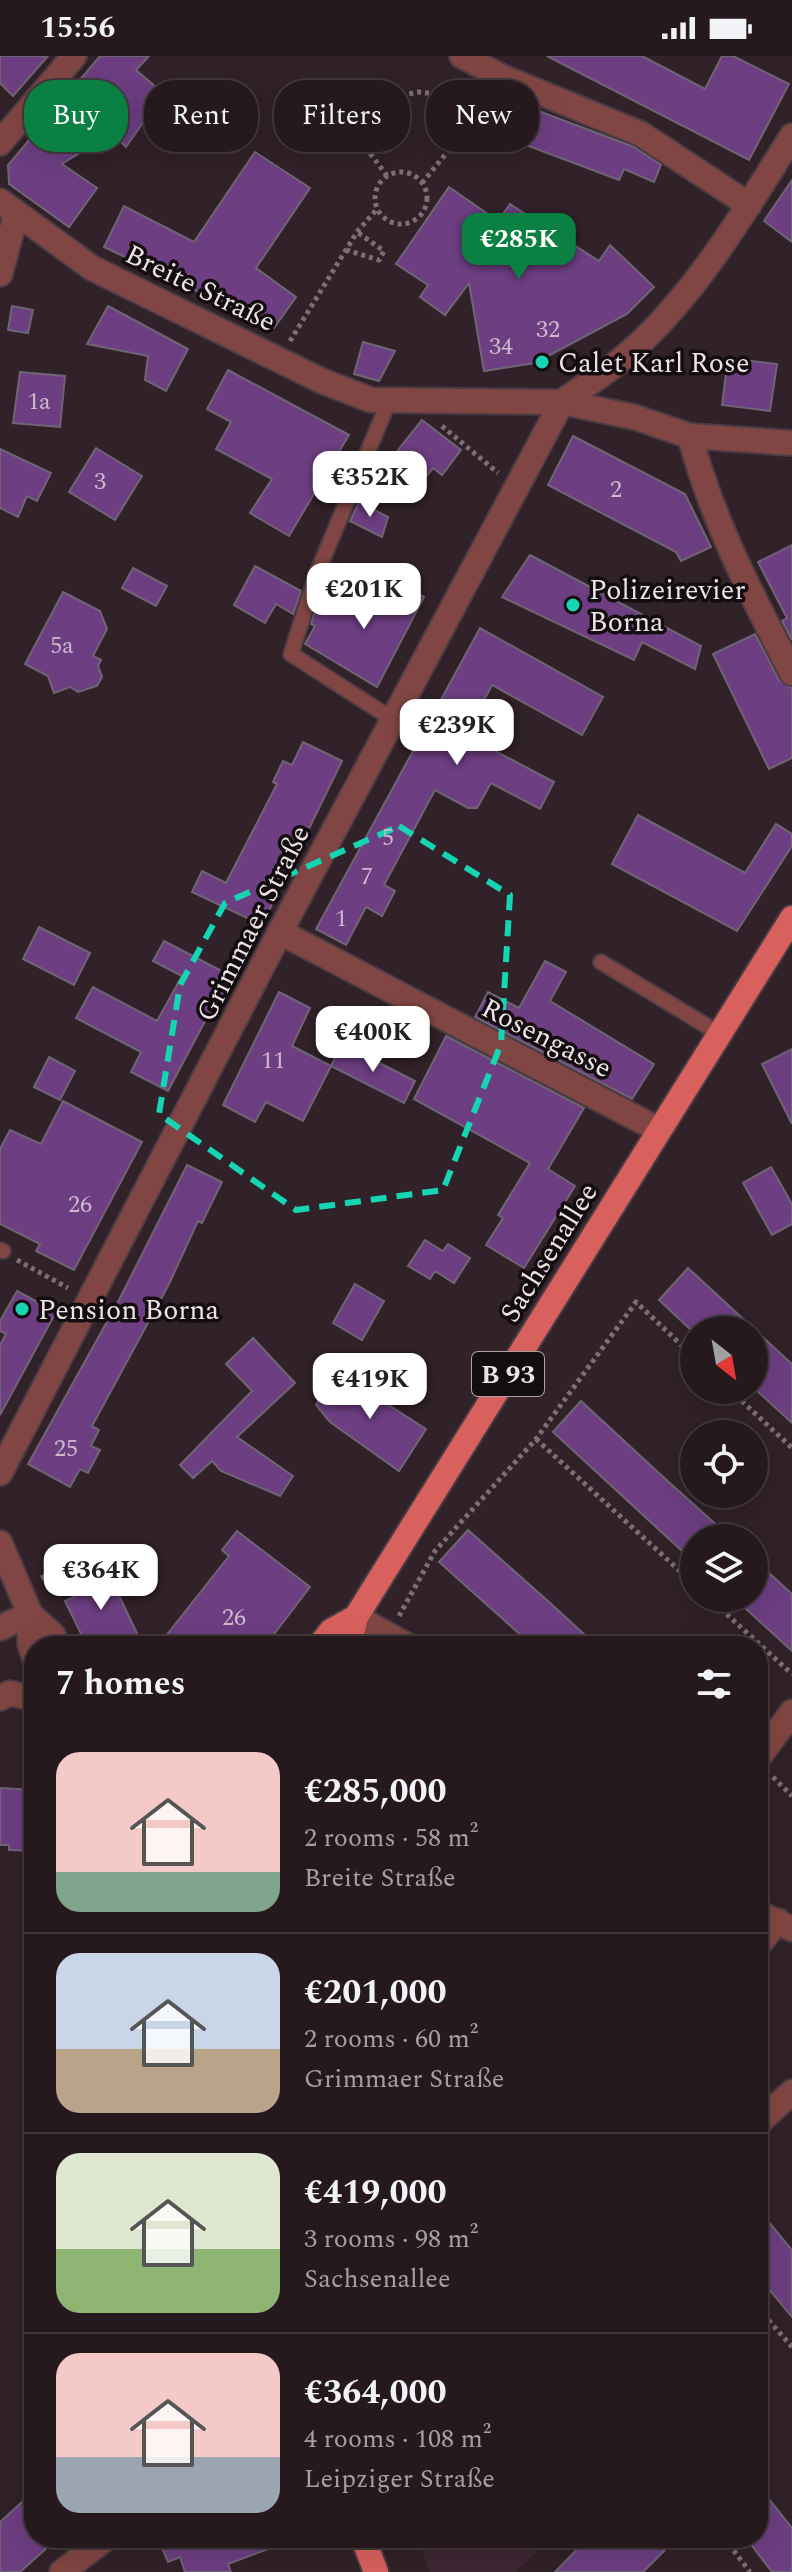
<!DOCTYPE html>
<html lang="en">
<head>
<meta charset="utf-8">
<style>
  body { margin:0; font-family:Spectral,serif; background:#2d2227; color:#f1f3f6; height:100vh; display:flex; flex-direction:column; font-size:30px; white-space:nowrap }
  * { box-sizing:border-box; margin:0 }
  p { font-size:26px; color:#a3a0a4 }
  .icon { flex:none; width:44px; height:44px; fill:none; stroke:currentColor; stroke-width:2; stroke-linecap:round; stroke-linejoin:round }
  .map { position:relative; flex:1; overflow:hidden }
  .panel { position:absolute; left:24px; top:1580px; width:744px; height:912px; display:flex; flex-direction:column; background:#25191e; border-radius:32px; box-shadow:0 8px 32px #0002,0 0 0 2px #42383c }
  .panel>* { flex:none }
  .guide { position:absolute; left:24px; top:24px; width:744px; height:72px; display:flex; gap:16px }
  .needle { width:52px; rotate:149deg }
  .fabs { position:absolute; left:680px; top:1260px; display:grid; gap:16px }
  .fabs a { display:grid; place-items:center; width:88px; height:88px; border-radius:50%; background:#25191e; box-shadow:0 8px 32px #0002,0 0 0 2px #42383c; font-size:40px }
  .price { position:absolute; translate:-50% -68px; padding:0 18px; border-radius:16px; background:#fff; color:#222; font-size:26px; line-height:52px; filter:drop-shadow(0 2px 4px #0008) }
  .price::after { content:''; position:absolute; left:50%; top:48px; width:24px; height:18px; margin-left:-12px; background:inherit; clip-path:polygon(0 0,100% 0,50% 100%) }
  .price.current { background:#0b8043; color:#fff }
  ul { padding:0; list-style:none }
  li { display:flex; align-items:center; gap:24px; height:200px; padding:0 32px }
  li+li { border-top:2px solid #42383c }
  li span { display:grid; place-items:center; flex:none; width:224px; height:160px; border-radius:24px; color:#555 }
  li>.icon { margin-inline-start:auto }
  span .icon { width:96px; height:96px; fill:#fffc; stroke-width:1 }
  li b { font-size:34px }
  h2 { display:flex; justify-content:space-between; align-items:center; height:96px; padding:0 32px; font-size:34px }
  .tag { padding:0 28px; border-radius:32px; background:#25191e; box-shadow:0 8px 32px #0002,0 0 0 2px #42383c; font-size:28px; line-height:72px }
  .tag.current { background:#0b8043; color:#fff }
  .status { display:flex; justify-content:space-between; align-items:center; height:56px; padding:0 40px; background:#25191e; direction:ltr }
  .status svg { height:22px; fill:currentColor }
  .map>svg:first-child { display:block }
  .built { fill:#3e2732 }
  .building { fill:#6d3e82; stroke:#6f6575; stroke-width:2 }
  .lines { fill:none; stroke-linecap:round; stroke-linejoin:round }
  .service-casing { stroke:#4b3c43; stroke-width:18 }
  .minor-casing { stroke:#4b3c43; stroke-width:28 }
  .tertiary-casing { stroke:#4b3c43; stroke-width:28 }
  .primary-casing { stroke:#4b3c43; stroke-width:28 }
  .path { stroke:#7d6f75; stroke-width:5; stroke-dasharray:4 4; stroke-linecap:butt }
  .service { stroke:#814643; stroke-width:14 }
  .minor { stroke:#814643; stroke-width:24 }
  .tertiary { stroke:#814643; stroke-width:24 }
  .primary { stroke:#d9615d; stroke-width:24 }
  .marked { fill:none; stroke:#16d5b3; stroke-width:6; stroke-dasharray:16 10; stroke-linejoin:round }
  .poi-dot { fill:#16d5b3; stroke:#140d10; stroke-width:3 }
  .labels { text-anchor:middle; stroke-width:7; stroke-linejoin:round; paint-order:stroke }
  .number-label { font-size:24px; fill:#cdb9cd }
  .shield { fill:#140d10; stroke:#aca2a6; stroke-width:2 }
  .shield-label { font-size:26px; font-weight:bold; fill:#ede2e6 }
  .street-label { font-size:28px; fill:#ede2e6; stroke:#140d10 }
  .poi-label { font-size:28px; fill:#ede2e6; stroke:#140d10; text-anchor:start }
</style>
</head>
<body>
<div class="status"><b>15:56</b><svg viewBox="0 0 49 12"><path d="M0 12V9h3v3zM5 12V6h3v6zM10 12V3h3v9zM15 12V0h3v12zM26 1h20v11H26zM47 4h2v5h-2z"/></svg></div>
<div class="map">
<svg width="792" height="2516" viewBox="0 0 792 2516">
  <rect width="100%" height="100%" fill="#312128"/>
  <polygon class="built" points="419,2482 550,2482 516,2516 429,2516"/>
  <g class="building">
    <polygon points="0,0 48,0 13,40 0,27"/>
    <polygon points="100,0 149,0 136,14 169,42 152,60 149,58 126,91 104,70 86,93 62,108 97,132 69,171 9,128 8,109"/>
    <polygon points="547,0 642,0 705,33 722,0 733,0 789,28 749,104"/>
    <polygon points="536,54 634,91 661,109 654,126 624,113 619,124 523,88"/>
    <polygon points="255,96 310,132 256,212 296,241 274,272 104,191 124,150 194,186"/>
    <polygon points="792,124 792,186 764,165"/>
    <polygon points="449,131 498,165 510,148 599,205 610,189 654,231 627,258 535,307 484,315 469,227 445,259 420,241 428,229 396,208"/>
    <polygon points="12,250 33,254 28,277 8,274"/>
    <polygon points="108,250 188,293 166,335 145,324 148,300 87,288"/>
    <polygon points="363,286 395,295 379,325 354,318"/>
    <polygon points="728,302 777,308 770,355 722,349"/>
    <polygon points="228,314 349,379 289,480 250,457 272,423 216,393 231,366 207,353"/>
    <polygon points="20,316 65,320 60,371 13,367"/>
    <polygon points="422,364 461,394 442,419 433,412 424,423 419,419 411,428 392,413 400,404 394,399"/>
    <polygon points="573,380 685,438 711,491 681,505 676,496 548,429"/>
    <polygon points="96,392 142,420 115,464 69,436"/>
    <polygon points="0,393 51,417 37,445 27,440 18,461 0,452"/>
    <polygon points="359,446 388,461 382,481 350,465"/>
    <polygon points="792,489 792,584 782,565 787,562 758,506"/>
    <polygon points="530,499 701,590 695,613 642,586 634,604 502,541"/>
    <polygon points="255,510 301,535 293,558 276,548 265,567 234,549"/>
    <polygon points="133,512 167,530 156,550 122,532"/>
    <polygon points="391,523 424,541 377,631 305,588 315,570 311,568 318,545 326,549 332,537 368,557 371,550 375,553"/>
    <polygon points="63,536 100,555 107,573 93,600 101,604 98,610 102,621 97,630 78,636 70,631 54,637 48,620 25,608"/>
    <polygon points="480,572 603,641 582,679 492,629 465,679 554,726 540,753 491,727 477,752 468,752 435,734 384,829 395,835 382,860 366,851 346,889 316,873"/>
    <polygon points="755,578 779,624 792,632 792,702 769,713 713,598"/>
    <polygon points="303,686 342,705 262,869 192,836 202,815 226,827 277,728 273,726 283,705 292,709"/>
    <polygon points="638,759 745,817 776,768 792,778 792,790 737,875 612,808"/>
    <polygon points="39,871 90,897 74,929 23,903"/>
    <polygon points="164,885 233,921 222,941 219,939 168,1035 131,1016 141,996 76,962 93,931 157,965 182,920 153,905"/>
    <polygon points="545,905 566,916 550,945 654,1008 632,1043 475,961 488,936 519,952"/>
    <polygon points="279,936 310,952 292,990 331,1010 303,1065 266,1046 255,1066 223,1049"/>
    <polygon points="446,980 584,1052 548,1113 575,1130 524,1212 486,1189 503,1162 498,1159 530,1107 414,1043"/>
    <polygon points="342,988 415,1025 404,1047 331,1010"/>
    <polygon points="792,993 792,1068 762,1008"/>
    <polygon points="49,1001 75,1015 60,1044 34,1031"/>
    <polygon points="63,1045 142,1086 74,1214 36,1195 40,1188 0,1168 0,1093 10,1074 41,1088"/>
    <polygon points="187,1109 222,1126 202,1167 198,1165 169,1228 92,1370 99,1374 91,1390 100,1394 88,1417 80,1413 70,1431 28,1408 119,1244"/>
    <polygon points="771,1111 792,1148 792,1168 772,1179 743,1127"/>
    <polygon points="425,1184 443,1195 448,1188 470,1202 454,1227 435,1215 430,1223 408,1210"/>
    <polygon points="688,1212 792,1308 792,1367 754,1332 754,1274 691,1274 659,1244"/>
    <polygon points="355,1228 384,1245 362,1284 333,1267"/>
    <polygon points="17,1235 56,1256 0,1359 0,1289 6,1278 0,1275 0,1265"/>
    <polygon points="253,1282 295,1327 237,1381 293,1420 280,1440 221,1415 212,1405 193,1422 180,1409 252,1335 226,1308"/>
    <polygon points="337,1316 426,1373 399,1415 330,1366 316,1349"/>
    <polygon points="581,1345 661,1419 731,1482 694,1482 694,1506 553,1376"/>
    <polygon points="468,1474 549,1546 597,1590 533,1590 439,1506"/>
    <polygon points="237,1475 310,1531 265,1590 158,1590 229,1500 222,1494"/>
    <polygon points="754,1503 792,1538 792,1595 734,1542 754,1542"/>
    <polygon points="105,1510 143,1590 87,1590 65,1545 74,1541 67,1528"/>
    <polygon points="0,1732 34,1734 34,1795 9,1794 9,1789 0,1789"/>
    <polygon points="758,2153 792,2194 792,2261 758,2220"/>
    <polygon points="758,2429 792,2472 792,2516 772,2516 746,2482 758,2482"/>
    <polygon points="34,2435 34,2482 58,2482 20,2516 0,2516 0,2466"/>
    <polygon points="158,2482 292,2482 292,2484 228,2508 231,2516 185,2516 180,2501 168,2506"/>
    <polygon points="588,2482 655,2482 666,2493 643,2516 555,2516"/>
  </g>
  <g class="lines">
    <defs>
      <g id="service">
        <polyline points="389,345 317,517 291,598 392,663"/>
        <polyline points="601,906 720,978"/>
        <polyline points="0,1194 3,1195"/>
      </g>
      <g id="minor">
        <polyline points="462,0 502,21 641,78 749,149"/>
        <polyline points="0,87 74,0"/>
        <polyline points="0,145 92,212 322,325 371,344 562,346 634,361 690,380 792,387"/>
        <polyline points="0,218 16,158"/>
        <path d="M690,380C712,464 752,540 792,617"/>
        <polyline points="280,876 659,1074"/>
        <path d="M0,1417L280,876L562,346C580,333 600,321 617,307C689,250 744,157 792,80"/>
        <polyline points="356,1561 408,1590"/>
        <polyline points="0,1572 30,1558"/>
        <polyline points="0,1642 10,1637 34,1643"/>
        <polyline points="758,1702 792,1656"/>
        <polyline points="758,1857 792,1873"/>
        <polyline points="758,1889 778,1865"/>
        <polyline points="758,2067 792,2036"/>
        <polyline points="62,2516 106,2482"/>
      </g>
      <g id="tertiary">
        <polyline points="0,1487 30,1558 30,1588 34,1600"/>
        <polyline points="30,1558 53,1579 58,1590"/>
      </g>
      <g id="primary">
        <polyline points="319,1590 331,1575 356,1561"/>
        <polyline points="349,1590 356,1561 792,862"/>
        <polyline points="363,2482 376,2516"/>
      </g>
    </defs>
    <use href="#service" class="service-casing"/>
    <use href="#minor" class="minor-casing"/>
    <use href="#tertiary" class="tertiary-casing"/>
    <use href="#primary" class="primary-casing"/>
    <g class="path">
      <circle cx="401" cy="142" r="26"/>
      <polyline points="387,120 370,97 372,83 399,40 418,36 470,41"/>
      <polyline points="422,127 449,94 470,42"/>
      <polyline points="346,194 379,204 384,195 357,176"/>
      <polyline points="290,285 357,176 377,153"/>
      <polyline points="442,370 498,417"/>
      <polyline points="17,1204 68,1232"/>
      <polyline points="730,1334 792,1392"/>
      <polyline points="536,1383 694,1528"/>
      <polyline points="41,1522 81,1505"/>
      <polyline points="709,1542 792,1618"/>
      <polyline points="399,1560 435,1495 536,1383 636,1246 694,1301"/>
      <polyline points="773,1721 792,1740"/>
      <polyline points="758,2252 792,2291"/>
      <polyline points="724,2482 750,2516"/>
    </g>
    <use href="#service" class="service"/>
    <use href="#minor" class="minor"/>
    <use href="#tertiary" class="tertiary"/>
    <use href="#primary" class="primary"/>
  </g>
  <path class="marked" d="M399,770L510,839L501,988L443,1134L296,1154L159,1058L180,929L225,847Z"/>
  <g class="poi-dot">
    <circle cx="542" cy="306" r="8"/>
    <circle cx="573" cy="549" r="8"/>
    <circle cx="22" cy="1253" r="8"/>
  </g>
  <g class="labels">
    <g class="number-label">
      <text x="548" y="281">32</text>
      <text x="501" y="298">34</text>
      <text x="39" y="353">1a</text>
      <text x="100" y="433">3</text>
      <text x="616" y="441">2</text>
      <text x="62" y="597">5a</text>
      <text x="388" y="789">5</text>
      <text x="367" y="828">7</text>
      <text x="341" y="870">1</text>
      <text x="273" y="1012">11</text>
      <text x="80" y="1156">26</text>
      <text x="66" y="1400">25</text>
      <text x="234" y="1569">26</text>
    </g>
    <rect class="shield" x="472" y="1296" width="72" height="44" rx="6"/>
    <g class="shield-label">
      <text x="508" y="1327">B 93</text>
    </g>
    <g class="street-label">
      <text transform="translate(201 231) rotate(26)" y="10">Breite Straße</text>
      <text transform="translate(252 867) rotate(-63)" y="10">Grimmaer Straße</text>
      <text transform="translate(547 981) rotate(27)" y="10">Rosengasse</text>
      <text transform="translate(548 1196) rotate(-58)" y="10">Sachsenallee</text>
    </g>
    <g class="poi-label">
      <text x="558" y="316">Calet Karl Rose</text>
      <text x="589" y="543">Polizeirevier<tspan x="589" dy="32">Borna</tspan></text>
      <text x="38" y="1263">Pension Borna</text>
    </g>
  </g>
</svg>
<div class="fabs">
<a><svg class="needle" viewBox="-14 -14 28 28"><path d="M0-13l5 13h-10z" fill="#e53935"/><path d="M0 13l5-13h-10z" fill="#a3a0a4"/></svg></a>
<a><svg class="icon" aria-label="locate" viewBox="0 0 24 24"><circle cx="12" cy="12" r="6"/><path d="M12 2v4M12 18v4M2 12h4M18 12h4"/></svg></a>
<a><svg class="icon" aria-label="layers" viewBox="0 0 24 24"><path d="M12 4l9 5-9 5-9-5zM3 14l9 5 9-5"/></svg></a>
</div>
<b class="price current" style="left:519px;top:225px">€285K</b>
<b class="price" style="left:370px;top:463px">€352K</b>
<b class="price" style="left:364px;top:575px">€201K</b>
<b class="price" style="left:457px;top:711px">€239K</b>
<b class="price" style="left:373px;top:1018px">€400K</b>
<b class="price" style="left:370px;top:1365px">€419K</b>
<b class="price" style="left:101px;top:1556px">€364K</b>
<div class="guide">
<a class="tag current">Buy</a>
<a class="tag">Rent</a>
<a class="tag">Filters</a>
<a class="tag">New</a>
</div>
<section class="panel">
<h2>7 homes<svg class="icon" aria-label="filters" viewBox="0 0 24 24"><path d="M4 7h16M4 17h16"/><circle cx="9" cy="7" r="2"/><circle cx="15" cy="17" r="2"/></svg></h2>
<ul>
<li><span style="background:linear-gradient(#f6c9c9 75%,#7fa58c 0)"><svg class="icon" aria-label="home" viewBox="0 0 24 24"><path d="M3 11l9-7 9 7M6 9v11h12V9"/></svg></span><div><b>€285,000</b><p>2 rooms · 58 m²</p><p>Breite Straße</p></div></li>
<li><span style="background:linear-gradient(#c9d6e8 60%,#b9a48a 0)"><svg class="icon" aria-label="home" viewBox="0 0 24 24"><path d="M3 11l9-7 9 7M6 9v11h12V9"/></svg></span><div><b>€201,000</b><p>2 rooms · 60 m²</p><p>Grimmaer Straße</p></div></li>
<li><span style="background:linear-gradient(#dfe7d0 60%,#8fb573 0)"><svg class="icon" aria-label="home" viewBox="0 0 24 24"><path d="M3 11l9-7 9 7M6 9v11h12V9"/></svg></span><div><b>€419,000</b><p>3 rooms · 98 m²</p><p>Sachsenallee</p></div></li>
<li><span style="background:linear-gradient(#f6c9c9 65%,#9aa5b1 0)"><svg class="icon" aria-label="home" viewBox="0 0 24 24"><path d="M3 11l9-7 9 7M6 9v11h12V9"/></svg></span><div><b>€364,000</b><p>4 rooms · 108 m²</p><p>Leipziger Straße</p></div></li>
</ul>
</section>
</div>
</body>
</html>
